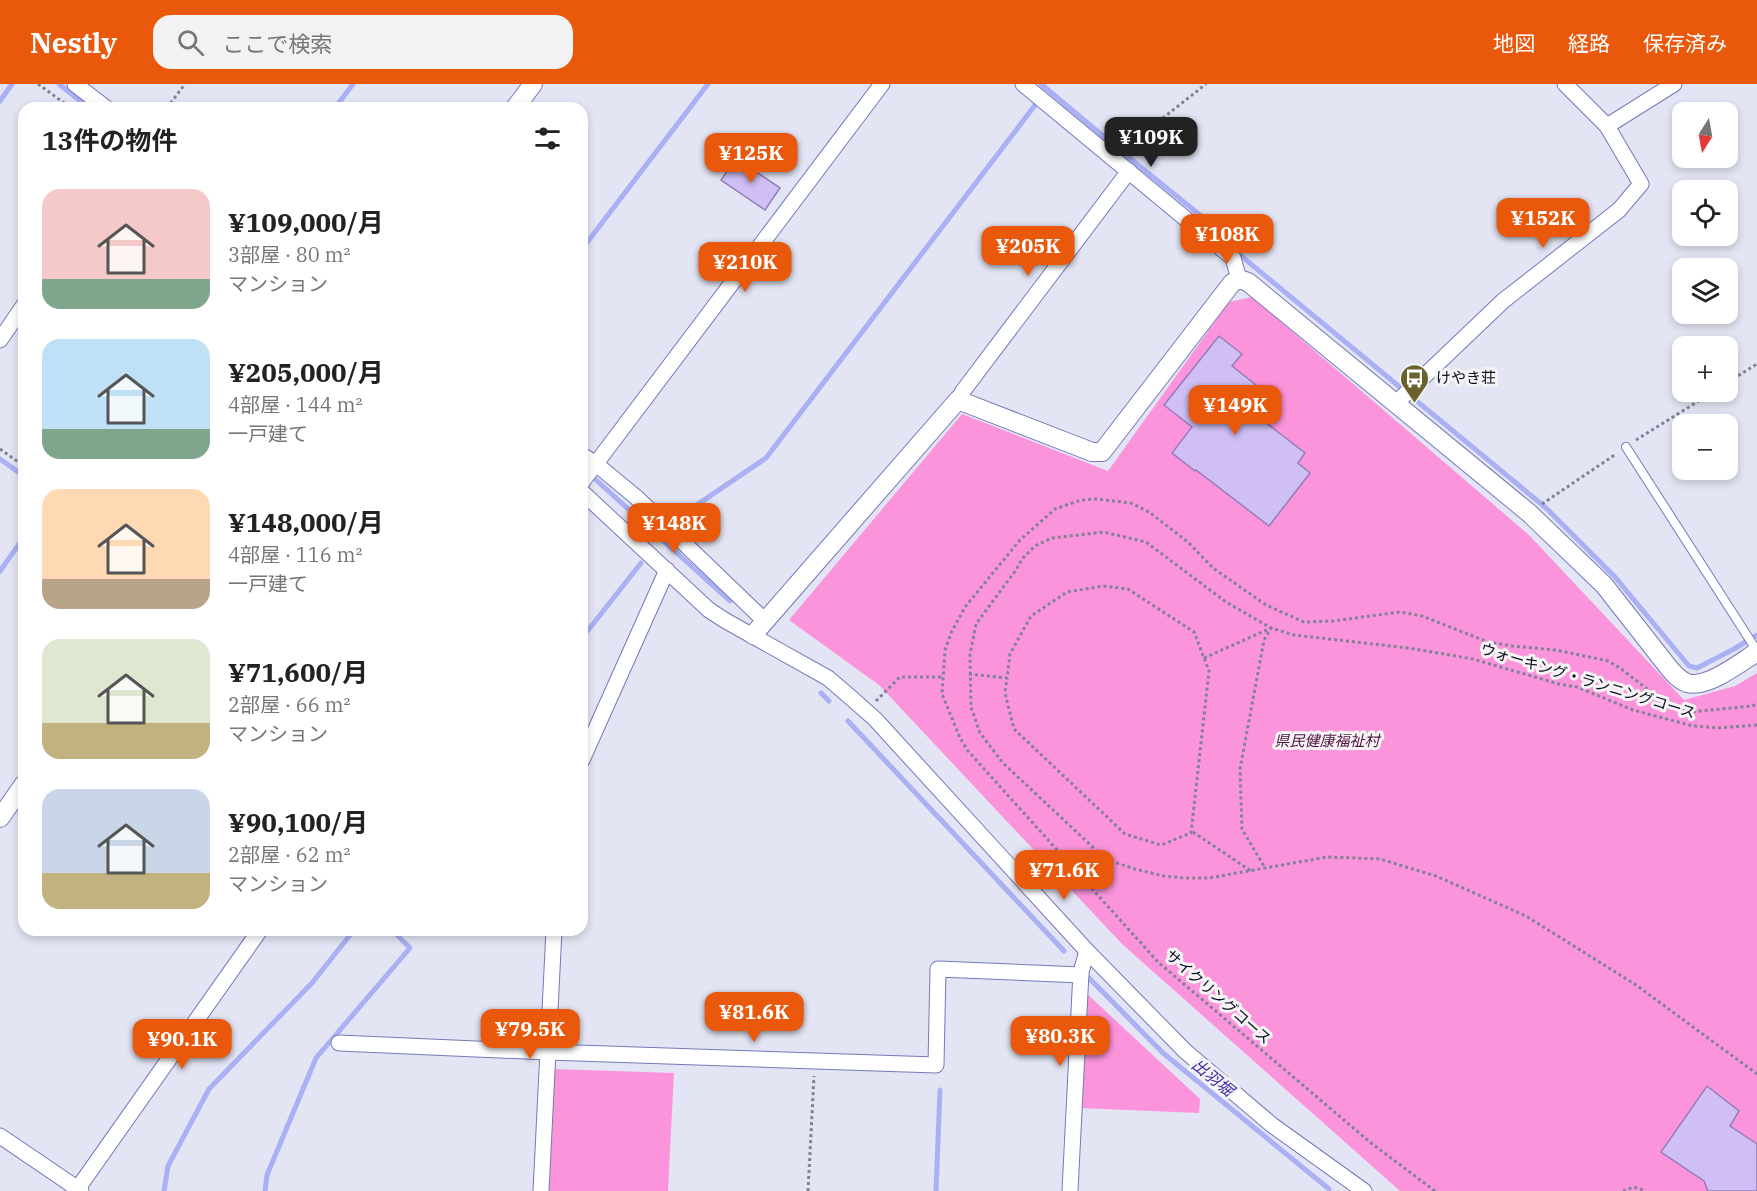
<!DOCTYPE html>
<html lang="ja">
<head>
<meta charset="utf-8">
<style>
  body { margin:0; font-family:"IBM Plex Serif","Noto Sans JP",serif; background:#f2f2f2; color:#222; height:100vh; display:flex; flex-direction:column; font-size:22px; white-space:nowrap }
  * { box-sizing:border-box; margin:0 }
  p { font-size:20px; color:#767676 }
  .icon { flex:none; width:33px; height:33px; fill:none; stroke:currentColor; stroke-width:2; stroke-linecap:round; stroke-linejoin:round }
  .map { position:relative; flex:1; overflow:hidden }
  .drawer { position:absolute; left:18px; top:18px; width:570px; height:834px; display:flex; flex-direction:column; background:#fff; border-radius:18px; box-shadow:0 3px 9px #0003 }
  .drawer>* { flex:none }
  .needle { width:39px; rotate:191deg }
  .fabs { position:absolute; left:1672px; top:18px; display:grid; gap:12px }
  .fabs a { display:grid; place-items:center; width:66px; height:66px; border-radius:12px; background:#fff; box-shadow:0 3px 9px #0003; font-size:30px }
  .price { position:absolute; translate:-50% -51px; padding:0 14px; border-radius:12px; background:#ea580c; color:#fff; font-size:20px; line-height:39px; filter:drop-shadow(0 2px 3px #0008) }
  .price::after { content:''; position:absolute; left:50%; top:36px; width:18px; height:14px; margin-left:-9px; background:inherit; clip-path:polygon(0 0,100% 0,50% 100%) }
  .price.on { background:#222; color:#fff }
  ul { padding:0; list-style:none }
  li { display:flex; align-items:center; gap:18px; height:150px; padding:0 24px }
  li span { display:grid; place-items:center; flex:none; width:168px; height:120px; border-radius:18px; color:#555 }
  li>.icon { margin-inline-start:auto }
  span .icon { width:72px; height:72px; fill:#fffc; stroke-width:1 }
  li b { font-size:26px }
  h2 { display:flex; justify-content:space-between; align-items:center; height:72px; padding:0 24px; font-size:26px }
  header { display:flex; align-items:center; gap:36px; box-sizing:border-box; height:84px; padding:0 30px; background:#ea580c; color:#fff }
  header strong { font-size:28px }
  nav { display:flex; gap:33px; margin-inline-start:auto; font-size:21px }
  .search { width:420px; height:54px; background:#f2f2f2; display:flex; align-items:center; gap:15px; box-sizing:border-box; padding:0 21px; border-radius:18px; color:#767676; font-size:22px }
  .map>svg:first-child { display:block }
  .green { fill:#fc94dc }
  .lines { fill:none; stroke-linecap:round; stroke-linejoin:round }
  .stream { stroke:#a9b0f3; stroke-width:5 }
  .building { fill:#d0bff5; stroke:#937dbc; stroke-width:1.5 }
  .service-casing { stroke:#7479b9; stroke-width:10 }
  .minor-casing { stroke:#7479b9; stroke-width:17 }
  .tertiary-casing { stroke:#7479b9; stroke-width:20 }
  .path { stroke:#808295; stroke-width:3; stroke-dasharray:3 3; stroke-linecap:butt }
  .service { stroke:#fff; stroke-width:8 }
  .minor { stroke:#fff; stroke-width:15 }
  .tertiary { stroke:#fff; stroke-width:18 }
  .labels { text-anchor:middle; stroke-width:6; stroke-linejoin:round; paint-order:stroke }
  .poi-label { font-size:15px; fill:#0b0b23; stroke:#f4f4f4; text-anchor:start }
  .street-label { font-size:15px; fill:#0b0b23; stroke:#f4f4f4 }
  .park-label { font-size:15px; font-style:italic; fill:#531143; stroke:#f4f4f4 }
  .water-label { font-size:16px; font-style:italic; fill:#3927a5; stroke:#f4f4f4 }
</style>
</head>
<body>
<header>
<strong>Nestly</strong>
<div class="search"><svg class="icon" aria-label="search" viewBox="0 0 24 24"><circle cx="10" cy="10" r="6"/><path d="M15 15l6 6"/></svg>ここで検索</div>
<nav><a>地図</a><a>経路</a><a>保存済み</a></nav>
</header>
<div class="map">
<svg width="1757" height="1107" viewBox="0 0 1757 1107">
  <rect width="100%" height="100%" fill="#e3e5f4"/>
  <g class="green">
    <polygon points="1252,213 1529,451 1684,616 1735,602 1757,589 1757,1107 1400,1107 1122,860 879,601 789,536 962,330 1108,387 1229,218"/>
    <polygon points="1085,908 1200,1015 1199,1029 1079,1024"/>
    <polygon points="553,985 674,989 668,1107 549,1107"/>
  </g>
  <g class="lines">
    <g class="stream">
      <polyline points="59,0 89,24"/>
      <polyline points="1041,0 1127,72 1237,161 1240,171 1545,423 1615,493 1689,582 1697,584 1734,565 1757,551"/>
      <polyline points="0,17 12,0"/>
      <polyline points="335,24 353,0"/>
      <polyline points="582,165 708,0"/>
      <polyline points="0,375 24,392"/>
      <polyline points="595,395 730,517"/>
      <polyline points="676,435 766,374 1039,16"/>
      <polyline points="0,487 24,453"/>
      <polyline points="582,554 641,479"/>
      <polyline points="821,609 829,617"/>
      <polyline points="848,637 1064,867"/>
      <polyline points="1088,893 1163,969 1329,1105"/>
      <polyline points="164,1107 168,1082 209,1005 312,899 354,846"/>
      <polyline points="265,1107 267,1091 316,974 410,864 392,846"/>
      <polyline points="936,1107 940,1006"/>
    </g>
  </g>
  <g class="building">
    <polygon points="736,74 780,104 765,126 721,96"/>
    <polygon points="1219,252 1242,270 1232,282 1266,309 1252,328 1305,369 1298,379 1310,389 1269,442 1196,386 1195,387 1172,369 1192,343 1164,321"/>
    <polygon points="1707,1002 1739,1027 1730,1042 1757,1060 1757,1107 1708,1107 1704,1097 1661,1068"/>
  </g>
  <g class="lines">
    <defs>
      <polyline id="service" points="1626,363 1757,567"/>
      <g id="minor">
        <polyline points="75,0 106,24"/>
        <polyline points="1023,0 1233,174 1239,195"/>
        <polyline points="1607,42 1674,0"/>
        <polyline points="0,256 24,221"/>
        <polyline points="958,316 963,307 1129,87"/>
        <polyline points="1396,319 1503,217 1619,126 1641,100 1607,42 1565,0"/>
        <polyline points="582,371 596,380 637,414 765,537"/>
        <polyline points="582,398 882,0"/>
        <polyline points="582,408 709,526 726,537 828,594 849,612 875,635 1087,867 1185,967 1272,1041 1364,1107"/>
        <polyline points="582,676 667,486"/>
        <polyline points="339,959 547,968 936,981 938,885 1081,891"/>
        <polyline points="0,1052 81,1107"/>
        <polyline points="76,1107 260,846"/>
        <polyline points="541,1107 554,846"/>
        <polyline points="1070,1107 1081,888 1087,867"/>
      </g>
      <g id="tertiary">
        <polyline points="515,24 533,0"/>
        <path d="M753,551L958,316L1092,368H1102L1232,199L1239,195L1248,198L1529,429L1604,501L1669,584C1674,590 1679,596 1687,599C1707,605 1741,578 1757,568"/>
        <polyline points="0,734 24,700"/>
      </g>
    </defs>
    <use href="#service" class="service-casing"/>
    <use href="#minor" class="minor-casing"/>
    <use href="#tertiary" class="tertiary-casing"/>
    <g class="path">
      <polyline points="38,0 71,24"/>
      <polyline points="167,24 185,0"/>
      <polyline points="1125,64 1206,0"/>
      <polyline points="1728,298 1757,280"/>
      <polyline points="1636,356 1713,308"/>
      <polyline points="0,365 24,382"/>
      <polyline points="1542,420 1616,370"/>
      <polyline points="1204,574 1271,544 1264,556 1240,685 1242,745 1265,784"/>
      <polyline points="969,590 1007,594 1010,570 1031,532 1067,508 1103,502 1128,505 1194,548 1209,587 1191,749 1161,761 1125,750 1014,645 1005,609 1007,594"/>
      <polyline points="876,617 900,593 942,593"/>
      <polyline points="1757,641 1718,644 1693,642 1633,626 1577,603 1559,600 1473,575 1408,564 1294,551 1271,544 1226,518 1146,458 1104,448 1052,454 1035,462 1022,475 1016,486 976,540 970,570 971,623 980,649 1003,679 1099,769 1114,778 1135,785 1164,792 1184,794 1209,794 1327,773 1380,775 1436,792 1526,832 1636,901 1757,990"/>
      <polyline points="1193,748 1251,787"/>
      <polyline points="808,1107 814,992"/>
      <polyline points="1435,1107 1371,1059 1158,878 968,667 960,654 942,610 945,566 951,549 965,523 1020,456 1055,425 1081,416 1096,415 1131,419 1149,428 1188,458 1213,484 1266,521 1304,538 1333,537 1400,528 1422,532 1488,558 1512,562 1556,566 1608,577 1620,584 1646,604 1674,621 1690,628 1752,622 1757,620"/>
      <polyline points="1623,1107 1634,1103 1646,1107"/>
    </g>
    <use href="#service" class="service"/>
    <use href="#minor" class="minor"/>
    <use href="#tertiary" class="tertiary"/>
  </g>
  <defs>
    <symbol id="bus-pin" viewBox="-11 -11 22 30"><path d="M0 17L-7.5 6A9.5 9.5 0 1 1 7.5 6Z" fill="#6a612e" stroke="#f4f4f4"/><path d="M-5-6H5V4H4V6H2V4H-2V6H-4V4H-5ZM-3.5-4V0h7V-4ZM-3.5 1.2v1.5H-2V1.2ZM2 1.2v1.5H3.5V1.2Z" fill="#fff"/></symbol>
  </defs>
  <g fill-rule="evenodd">
    <use href="#bus-pin" x="1398" y="278" width="33" height="45"/>
  </g>
  <g class="labels">
    <g class="poi-label">
      <text x="1436" y="299">けやき荘</text>
    </g>
    <g class="street-label">
      <text transform="translate(1588 597) rotate(17)" y="5">ウォーキング・ランニングコース</text>
      <text transform="translate(1218 913) rotate(41)" y="5">サイクリングコース</text>
    </g>
    <g class="park-label">
      <text x="1327" y="662">県民健康福祉村</text>
    </g>
    <g class="water-label">
      <text transform="translate(1213 993) rotate(39)" y="6">出羽堀</text>
    </g>
  </g>
</svg>
<div class="fabs">
<a><svg class="needle" viewBox="-14 -14 28 28"><path d="M0-13l5 13h-10z" fill="#e53935"/><path d="M0 13l5-13h-10z" fill="#767676"/></svg></a>
<a><svg class="icon" aria-label="locate" viewBox="0 0 24 24"><circle cx="12" cy="12" r="6"/><path d="M12 2v4M12 18v4M2 12h4M18 12h4"/></svg></a>
<a><svg class="icon" aria-label="layers" viewBox="0 0 24 24"><path d="M12 4l9 5-9 5-9-5zM3 14l9 5 9-5"/></svg></a>
<a>+</a>
<a>−</a>
</div>
<b class="price on" style="left:1151px;top:84px">¥109K</b>
<b class="price" style="left:751px;top:100px">¥125K</b>
<b class="price" style="left:1543px;top:165px">¥152K</b>
<b class="price" style="left:1227px;top:181px">¥108K</b>
<b class="price" style="left:1028px;top:193px">¥205K</b>
<b class="price" style="left:745px;top:209px">¥210K</b>
<b class="price" style="left:1235px;top:352px">¥149K</b>
<b class="price" style="left:674px;top:470px">¥148K</b>
<b class="price" style="left:1064px;top:817px">¥71.6K</b>
<b class="price" style="left:754px;top:959px">¥81.6K</b>
<b class="price" style="left:530px;top:976px">¥79.5K</b>
<b class="price" style="left:1060px;top:983px">¥80.3K</b>
<b class="price" style="left:182px;top:986px">¥90.1K</b>
<section class="drawer">
<h2>13件の物件<svg class="icon" aria-label="filters" viewBox="0 0 24 24"><path d="M4 7h16M4 17h16"/><circle cx="9" cy="7" r="2"/><circle cx="15" cy="17" r="2"/></svg></h2>
<ul>
<li><span style="background:linear-gradient(#f6c9c9 75%,#7fa58c 0)"><svg class="icon" aria-label="home" viewBox="0 0 24 24"><path d="M3 11l9-7 9 7M6 9v11h12V9"/></svg></span><div><b>¥109,000/月</b><p>3部屋 · 80 m²</p><p>マンション</p></div></li>
<li><span style="background:linear-gradient(#bfe0f5 75%,#7fa58c 0)"><svg class="icon" aria-label="home" viewBox="0 0 24 24"><path d="M3 11l9-7 9 7M6 9v11h12V9"/></svg></span><div><b>¥205,000/月</b><p>4部屋 · 144 m²</p><p>一戸建て</p></div></li>
<li><span style="background:linear-gradient(#ffd9b3 75%,#b9a48a 0)"><svg class="icon" aria-label="home" viewBox="0 0 24 24"><path d="M3 11l9-7 9 7M6 9v11h12V9"/></svg></span><div><b>¥148,000/月</b><p>4部屋 · 116 m²</p><p>一戸建て</p></div></li>
<li><span style="background:linear-gradient(#dfe7d0 70%,#c2b280 0)"><svg class="icon" aria-label="home" viewBox="0 0 24 24"><path d="M3 11l9-7 9 7M6 9v11h12V9"/></svg></span><div><b>¥71,600/月</b><p>2部屋 · 66 m²</p><p>マンション</p></div></li>
<li><span style="background:linear-gradient(#c9d6e8 70%,#c2b280 0)"><svg class="icon" aria-label="home" viewBox="0 0 24 24"><path d="M3 11l9-7 9 7M6 9v11h12V9"/></svg></span><div><b>¥90,100/月</b><p>2部屋 · 62 m²</p><p>マンション</p></div></li>
</ul>
</section>
</div>
</body>
</html>
